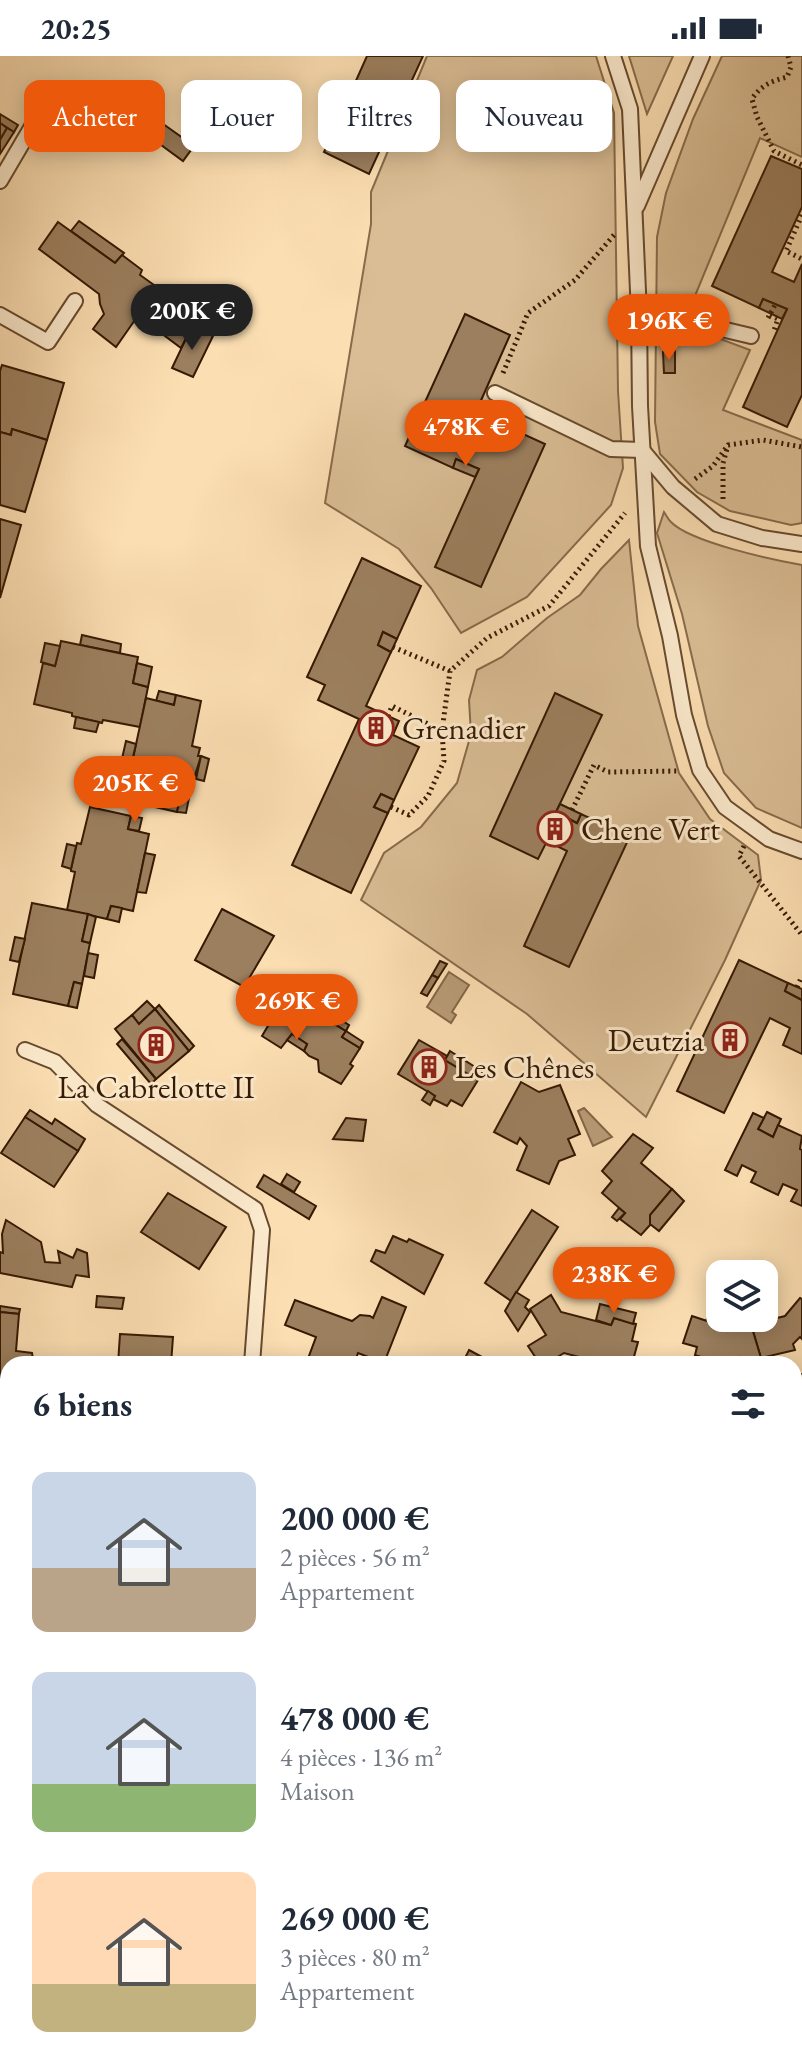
<!DOCTYPE html>
<html lang="fr">
<head>
<meta charset="utf-8">
<style>
  body { margin:0; font-family:"EB Garamond",serif; background:#f6f6f7; color:#1f2937; height:100vh; display:flex; flex-direction:column; font-size:30px; white-space:nowrap }
  * { box-sizing:border-box; margin:0 }
  p { font-size:26px; color:#747a83 }
  .icon { flex:none; width:44px; height:44px; fill:none; stroke:currentColor; stroke-width:2; stroke-linecap:round; stroke-linejoin:round }
  .map { position:relative; flex:1; overflow:hidden }
  .sheet { position:absolute; left:0px; top:1300px; width:802px; height:712px; display:flex; flex-direction:column; background:#fff; border-radius:24px 24px 0 0; box-shadow:0 4px 20px #0003 }
  .sheet>* { flex:none }
  .guide { position:absolute; left:24px; top:24px; width:754px; height:72px; display:flex; gap:16px }
  .controls { position:absolute; left:706px; top:1204px; display:grid; gap:16px }
  .controls a { display:grid; place-items:center; width:72px; height:72px; border-radius:16px; background:#fff; box-shadow:0 4px 20px #0003; font-size:40px }
  .price { position:absolute; translate:-50% -68px; padding:0 18px; border-radius:28px; background:#ea580c; color:#fff; font-size:26px; line-height:52px; filter:drop-shadow(0 2px 4px #0008) }
  .price::after { content:''; position:absolute; left:50%; top:48px; width:24px; height:18px; margin-left:-12px; background:inherit; clip-path:polygon(0 0,100% 0,50% 100%) }
  .price.selected { background:#222; color:#fff }
  ul { padding:0; list-style:none }
  li { display:flex; align-items:center; gap:24px; height:200px; padding:0 32px }
  li span { display:grid; place-items:center; flex:none; width:224px; height:160px; border-radius:16px; color:#555 }
  li>.icon { margin-inline-start:auto }
  span .icon { width:96px; height:96px; fill:#fffc; stroke-width:1 }
  li b { font-size:34px }
  h2 { display:flex; justify-content:space-between; align-items:center; height:96px; padding:0 32px; font-size:34px }
  .tag { padding:0 28px; border-radius:16px; background:#fff; box-shadow:0 4px 20px #0003; font-size:28px; line-height:72px }
  .tag.selected { background:#ea580c; color:#fff }
  .status { display:flex; justify-content:space-between; align-items:center; height:56px; padding:0 40px; background:#fff; direction:ltr }
  .status svg { height:22px; fill:currentColor }
  .map>svg:first-child { display:block }
  .green { fill:#dabd94; stroke:#886b4b; stroke-width:2 }
  .water { fill:#b89b76; stroke:#846748; stroke-width:2 }
  .building { fill:#9c7f5e; stroke:#361902; stroke-width:2 }
  .lines { fill:none; stroke-linecap:round; stroke-linejoin:round }
  .service-casing { stroke:#674a2e; stroke-width:18 }
  .minor-casing { stroke:#674a2e; stroke-width:34 }
  .path { stroke:#361902; stroke-width:5; stroke-dasharray:2 4; stroke-linecap:butt }
  .service { stroke:#fceacd; stroke-width:14 }
  .minor { stroke:#fceacd; stroke-width:30 }
  .labels { text-anchor:middle; stroke-width:6; stroke-linejoin:round; paint-order:stroke }
  .poi-label { font-size:32px; fill:#361902; stroke:#fceacd; text-anchor:start }
</style>
</head>
<body>
<div class="status"><b>20:25</b><svg viewBox="0 0 49 12"><path d="M0 12V9h3v3zM5 12V6h3v6zM10 12V3h3v9zM15 12V0h3v12zM26 1h20v11H26zM47 4h2v5h-2z"/></svg></div>
<div class="map">
<svg width="802" height="2012" viewBox="0 0 802 2012">
  <rect width="100%" height="100%" fill="#fbdeb2"/>
  <filter id="stains"><feTurbulence type="fractalNoise" baseFrequency=".0025" numOctaves="4"/><feColorMatrix values="0 0 0 0 .2 0 0 0 0 .09 0 0 0 0 .02 0 0 0 .5 -.17"/></filter>
  <radialGradient id="worn" r=".72"><stop offset=".6" stop-color="#630" stop-opacity="0"/><stop offset="1" stop-color="#630" stop-opacity=".3"/></radialGradient>
  <g class="green">
    <polygon points="427,0 596,0 614,57 618,335 623,412 611,449 527,541 461,577 431,532 399,493 325,447 371,168 371,136"/>
    <polygon points="629,0 673,0 647,58"/>
    <polygon points="722,0 802,0 802,101 760,82 683,269 750,294 723,354 802,384 802,467 791,469 730,455 697,436 660,398 655,366 657,181 666,137 693,63"/>
    <path d="M664,456C666,459 668,463 671,466C690,486 773,504 802,509V772L756,752L724,717L708,670L682,558L657,477Z"/>
    <polygon points="629,484 638,570 679,717 710,763 758,799 761,824 725,904 646,1061 527,958 361,844 384,797 421,771 457,727 471,678 469,644 477,614 502,601 547,562 580,539 601,513"/>
    <polygon points="8,1764 8,2004 794,2004 794,1916 802,1914 802,2012 0,2012 0,1772 4,1773"/>
  </g>
  <g class="water">
    <polygon points="449,916 469,929 452,956 456,959 451,967 427,951"/>
    <polygon points="584,1052 612,1081 593,1090 578,1055"/>
  </g>
  <g class="building">
    <polygon points="367,0 423,0 369,118 324,96"/>
    <polygon points="0,58 18,69 14,76 0,67"/>
    <polygon points="152,60 194,90 183,105 142,75"/>
    <polygon points="0,67 7,72 0,84"/>
    <polygon points="7,72 14,76 0,98 0,84"/>
    <polygon points="771,100 802,113 802,151 772,216 794,226 802,208 802,339 787,371 743,351 787,253 763,243 759,252 712,230"/>
    <polygon points="79,165 124,197 115,207 71,175"/>
    <polygon points="58,166 115,207 122,199 142,214 140,219 182,249 161,277 137,261 116,291 93,273 104,258 100,248 99,238 39,193"/>
    <polygon points="763,243 787,253 782,263 759,252"/>
    <polygon points="465,258 510,279 467,376 489,385 497,366 545,388 481,531 435,511 479,413 456,403 453,412 405,390"/>
    <polygon points="173,260 191,273 181,292 161,277"/>
    <polygon points="192,270 213,280 193,321 172,312"/>
    <polygon points="675,295 675,317 664,317 663,296"/>
    <polygon points="2,309 64,327 47,384 12,373 11,379 0,376 0,315"/>
    <polygon points="12,373 47,384 25,456 0,449 0,376 11,379"/>
    <polygon points="456,403 479,413 475,421 453,412"/>
    <polygon points="0,463 21,469 0,542"/>
    <polygon points="362,502 421,530 397,583 383,576 378,589 391,596 366,650 399,665 393,679 419,691 394,744 381,738 374,751 388,757 351,837 292,809 359,663 318,644 325,629 307,621"/>
    <polygon points="383,576 397,583 391,596 378,589"/>
    <polygon points="82,579 121,588 120,597 80,589"/>
    <polygon points="61,585 138,601 133,627 148,631 140,671 103,664 102,667 76,661 72,660 72,657 34,648 43,607 55,610"/>
    <polygon points="45,587 60,590 55,610 41,606"/>
    <polygon points="137,607 152,611 148,631 133,627"/>
    <polygon points="159,635 176,639 174,649 156,645"/>
    <polygon points="555,637 602,659 556,756 577,767 581,758 630,780 569,911 524,890 567,795 547,785 538,803 490,780"/>
    <polygon points="176,639 201,645 192,690 200,692 198,700 201,700 191,732 183,730 177,756 124,744 146,642 174,649"/>
    <polygon points="76,661 99,666 96,676 74,672"/>
    <polygon points="126,685 136,688 131,710 121,707"/>
    <polygon points="201,700 209,703 204,725 196,723"/>
    <polygon points="183,730 191,732 186,757 177,756"/>
    <polygon points="381,738 394,744 388,757 374,751"/>
    <polygon points="560,748 581,758 577,767 556,756"/>
    <polygon points="90,751 131,760 128,773 149,778 133,855 111,850 107,863 67,854 75,816 71,815 71,813 77,787 81,788"/>
    <polygon points="131,760 142,762 139,775 128,773"/>
    <polygon points="67,788 76,790 71,813 62,810"/>
    <polygon points="145,797 155,799 146,837 137,836"/>
    <polygon points="32,847 88,858 82,885 90,887 82,928 74,926 68,950 13,938"/>
    <polygon points="111,850 122,852 119,866 107,863"/>
    <polygon points="222,853 274,880 244,931 195,904"/>
    <polygon points="88,858 96,861 90,887 82,885"/>
    <polygon points="15,881 25,883 19,906 10,904"/>
    <polygon points="88,897 98,899 94,922 84,920"/>
    <polygon points="739,904 788,927 785,935 802,944 802,998 783,989 790,972 770,962 724,1057 677,1035"/>
    <polygon points="440,905 447,908 438,922 432,919"/>
    <polygon points="432,919 438,922 427,940 421,937"/>
    <polygon points="74,926 82,928 77,952 68,950"/>
    <polygon points="788,927 802,933 802,944 785,935"/>
    <polygon points="313,940 330,950 323,961 346,975 342,981 360,992 350,1008 353,1010 341,1028 319,1016 318,1004 309,1000 304,995 307,988 292,978 281,992 262,980 278,953 297,964"/>
    <polygon points="147,945 155,953 139,968 132,959"/>
    <polygon points="159,949 194,990 189,995 155,953"/>
    <polygon points="155,953 189,995 156,1023 115,973 132,959 139,968"/>
    <polygon points="327,955 349,969 346,975 323,961"/>
    <polygon points="346,975 363,986 360,992 342,981"/>
    <polygon points="292,978 307,988 304,995 287,984"/>
    <polygon points="122,983 156,1023 151,1028 117,988"/>
    <polygon points="419,984 447,1000 445,1004 478,1024 462,1050 451,1044 447,1050 433,1043 435,1040 398,1018"/>
    <polygon points="450,995 483,1016 478,1024 445,1004"/>
    <polygon points="521,1026 539,1036 560,1029 580,1078 568,1083 575,1099 559,1105 549,1128 517,1114 527,1090 520,1082 517,1088 494,1076"/>
    <polygon points="428,1035 435,1040 430,1049 422,1044"/>
    <polygon points="30,1054 52,1068 55,1063 85,1083 78,1095 25,1061"/>
    <polygon points="767,1056 781,1063 773,1081 758,1073"/>
    <polygon points="753,1057 764,1062 758,1073 773,1081 778,1069 802,1080 800,1093 802,1094 802,1150 791,1145 797,1134 783,1128 778,1139 751,1126 756,1116 742,1109 737,1120 725,1114"/>
    <polygon points="25,1061 78,1095 54,1131 1,1097"/>
    <polygon points="346,1062 366,1064 363,1085 333,1083"/>
    <polygon points="633,1078 653,1092 641,1107 672,1133 650,1159 650,1169 641,1179 620,1163 625,1157 602,1137 612,1125 602,1115"/>
    <polygon points="287,1118 300,1126 294,1136 281,1128"/>
    <polygon points="264,1119 316,1150 309,1163 257,1131"/>
    <polygon points="672,1133 684,1145 659,1175 650,1168 650,1159"/>
    <polygon points="168,1137 226,1171 199,1213 141,1176"/>
    <polygon points="619,1152 625,1157 617,1165 612,1161"/>
    <polygon points="532,1154 558,1171 511,1245 485,1227"/>
    <polygon points="6,1164 41,1186 45,1206 60,1207 58,1195 73,1202 77,1193 87,1197 89,1221 76,1219 72,1231 0,1217 0,1196 3,1197 2,1178"/>
    <polygon points="393,1180 407,1186 409,1183 443,1199 424,1238 371,1205 376,1194 385,1197"/>
    <polygon points="516,1236 529,1244 525,1251 530,1256 518,1275 505,1255"/>
    <polygon points="551,1239 561,1256 611,1269 614,1262 636,1268 632,1285 638,1286 632,1308 606,1308 564,1297 546,1308 540,1308 528,1290 546,1279 530,1253"/>
    <polygon points="97,1240 124,1242 122,1253 96,1251"/>
    <polygon points="382,1241 406,1251 384,1307 358,1297 354,1308 306,1308 316,1281 285,1269 295,1244 352,1265 360,1259 370,1260 373,1262"/>
    <polygon points="800,1242 802,1243 802,1283 800,1281 793,1288 795,1294 761,1302 749,1262 764,1262 765,1249 769,1264 785,1260"/>
    <polygon points="600,1248 636,1257 633,1268 614,1262 611,1269 596,1264"/>
    <polygon points="0,1250 20,1253 19,1258 0,1256"/>
    <polygon points="0,1256 19,1258 16,1295 32,1297 34,1308 8,1308 8,1322 0,1322"/>
    <polygon points="709,1258 731,1266 728,1272 706,1265"/>
    <polygon points="692,1260 728,1272 731,1266 749,1262 761,1302 741,1308 739,1301 730,1303 729,1308 721,1308 695,1299 697,1291 683,1287"/>
    <polygon points="120,1278 173,1281 171,1308 118,1308"/>
    <polygon points="469,1294 482,1301 479,1308 462,1308"/>
    <polygon points="794,1505 802,1514 802,1524 794,1515"/>
    <polygon points="794,1515 802,1524 802,1639 794,1645"/>
    <polygon points="802,1742 802,1751 794,1755 794,1745"/>
    <polygon points="802,1751 802,1776 794,1759 794,1755"/>
    <polygon points="794,1762 802,1776 802,1828 794,1832"/>
  </g>
  <g class="lines">
    <defs>
      <g id="service">
        <polyline points="613,0 630,53 639,258 640,350 648,490 670,580 684,659 700,714 725,751 769,783 802,795"/>
        <polyline points="0,125 51,38"/>
        <polyline points="637,150 702,0"/>
        <polyline points="639,258 688,265 751,280"/>
        <polyline points="0,259 48,286 75,245"/>
        <polyline points="495,337 611,393 642,394 673,431 717,468 762,482 802,488"/>
        <polyline points="25,994 55,1006 97,1049 255,1153 262,1174 252,1308"/>
        <polyline points="794,1873 802,1871"/>
      </g>
      <g id="minor">
        <polyline points="794,1336 802,1334"/>
        <polyline points="0,1337 8,1338"/>
      </g>
    </defs>
    <use href="#service" class="service-casing"/>
    <use href="#minor" class="minor-casing"/>
    <g class="path">
      <path d="M788,0L791,11L787,21C772,25 761,29 752,43L757,61L774,95L802,109"/>
      <polyline points="802,159 786,195 802,203"/>
      <polyline points="770,259 778,263 773,277"/>
      <polyline points="768,262 775,249"/>
      <polyline points="503,317 528,257 575,224 614,179"/>
      <polyline points="695,423 713,410 728,389 763,384 802,391"/>
      <polyline points="723,443 723,407 727,393"/>
      <polyline points="393,591 450,615"/>
      <polyline points="388,660 392,650 442,675"/>
      <polyline points="391,751 409,759 428,740 444,705 442,675 450,615 487,582 549,550 625,457"/>
      <polyline points="572,754 594,709 608,716 679,715"/>
      <polyline points="744,790 739,800 802,879"/>
      <polyline points="797,931 802,920"/>
    </g>
    <use href="#service" class="service"/>
    <use href="#minor" class="minor"/>
  </g>
  <defs>
    <symbol id="building-ring" viewBox="-11 -11 22 22"><circle r="9.5" fill="#fceacd" stroke="#8f2418" stroke-width="1.5"/><path d="M-4-6H4V6H1V3H-1V6H-4ZM-2.5-4.3h1.7v1.8h-1.7ZM.8-4.3h1.7v1.8H.8ZM-2.5-1h1.7V.8h-1.7ZM.8-1h1.7V.8H.8Z" fill="#8f2418"/></symbol>
  </defs>
  <g fill-rule="evenodd">
    <use href="#building-ring" x="356" y="652" width="40" height="40"/>
    <use href="#building-ring" x="535" y="753" width="40" height="40"/>
    <use href="#building-ring" x="710" y="964" width="40" height="40"/>
    <use href="#building-ring" x="136" y="969" width="40" height="40"/>
    <use href="#building-ring" x="409" y="991" width="40" height="40"/>
  </g>
  <g class="labels">
    <g class="poi-label">
      <text x="402" y="683">Grenadier</text>
      <text x="581" y="784">Chene Vert</text>
      <text x="704" y="995" text-anchor="end">Deutzia</text>
      <text x="455" y="1022">Les Chênes</text>
      <text x="156" y="1042" text-anchor="middle">La Cabrelotte II</text>
    </g>
  </g>
  <rect width="100%" height="100%" filter="url(#stains)"/>
  <rect width="100%" height="100%" fill="url(#worn)"/>
</svg>
<div class="controls">
<a><svg class="icon" aria-label="layers" viewBox="0 0 24 24"><path d="M12 4l9 5-9 5-9-5zM3 14l9 5 9-5"/></svg></a>
</div>
<b class="price selected" style="left:192px;top:296px">200K €</b>
<b class="price" style="left:669px;top:306px">196K €</b>
<b class="price" style="left:466px;top:412px">478K €</b>
<b class="price" style="left:135px;top:768px">205K €</b>
<b class="price" style="left:297px;top:986px">269K €</b>
<b class="price" style="left:614px;top:1259px">238K €</b>
<div class="guide">
<a class="tag selected">Acheter</a>
<a class="tag">Louer</a>
<a class="tag">Filtres</a>
<a class="tag">Nouveau</a>
</div>
<section class="sheet">
<h2>6 biens<svg class="icon" aria-label="filters" viewBox="0 0 24 24"><path d="M4 7h16M4 17h16"/><circle cx="9" cy="7" r="2"/><circle cx="15" cy="17" r="2"/></svg></h2>
<ul>
<li><span style="background:linear-gradient(#c9d6e8 60%,#b9a48a 0)"><svg class="icon" aria-label="home" viewBox="0 0 24 24"><path d="M3 11l9-7 9 7M6 9v11h12V9"/></svg></span><div><b>200 000 €</b><p>2 pièces · 56 m²</p><p>Appartement</p></div></li>
<li><span style="background:linear-gradient(#c9d6e8 70%,#8fb573 0)"><svg class="icon" aria-label="home" viewBox="0 0 24 24"><path d="M3 11l9-7 9 7M6 9v11h12V9"/></svg></span><div><b>478 000 €</b><p>4 pièces · 136 m²</p><p>Maison</p></div></li>
<li><span style="background:linear-gradient(#ffd9b3 70%,#c2b280 0)"><svg class="icon" aria-label="home" viewBox="0 0 24 24"><path d="M3 11l9-7 9 7M6 9v11h12V9"/></svg></span><div><b>269 000 €</b><p>3 pièces · 80 m²</p><p>Appartement</p></div></li>
</ul>
</section>
</div>
</body>
</html>
